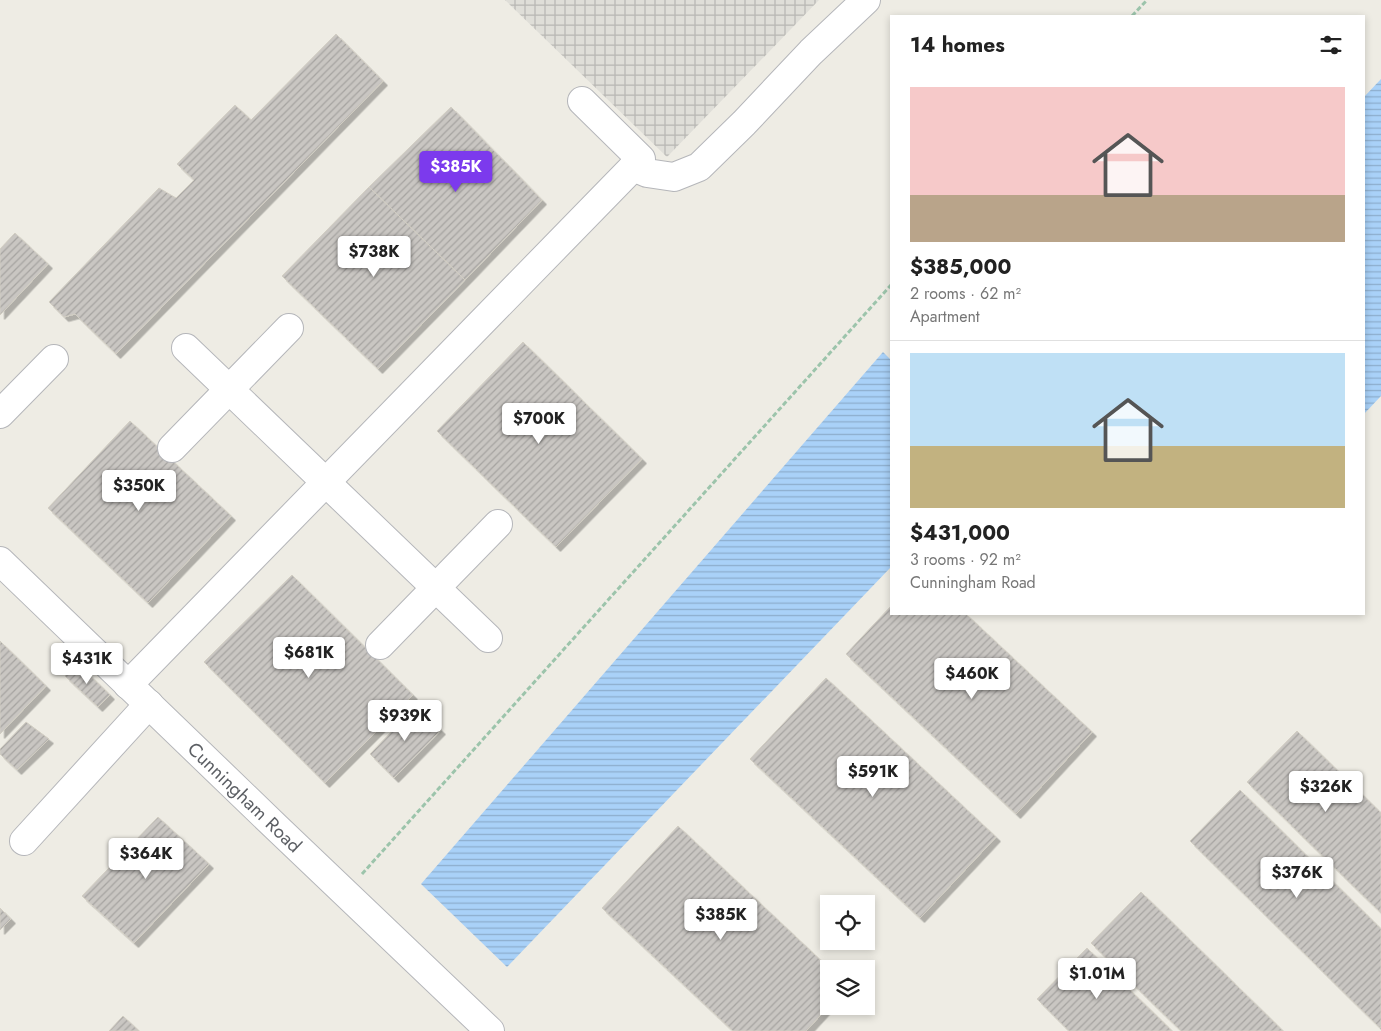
<!DOCTYPE html>
<html lang="en">
<head>
<meta charset="utf-8">
<style>
  body { margin:0; font-family:Jost,sans-serif; background:#f6f6f6; color:#222; height:100vh; display:flex; flex-direction:column; font-size:19px; white-space:nowrap }
  * { box-sizing:border-box; margin:0 }
  p { font-size:16px; color:#767676 }
  .icon { flex:none; width:28px; height:28px; fill:none; stroke:currentColor; stroke-width:2; stroke-linecap:round; stroke-linejoin:round }
  .map { position:relative; flex:1; overflow:hidden }
  .panel { position:absolute; left:890px; top:15px; width:475px; height:600px; display:flex; flex-direction:column; background:#fff; border-radius:0px; box-shadow:0 2px 8px #0003 }
  .panel>* { flex:none }
  .controls { position:absolute; left:820px; top:895px; display:grid; gap:10px }
  .controls a { display:grid; place-items:center; width:55px; height:55px; border-radius:0px; background:#fff; box-shadow:0 2px 8px #0003; font-size:25px }
  .price { position:absolute; translate:-50% -42px; padding:0 11px; border-radius:5px; background:#fff; color:#222; font-size:16px; line-height:32px; filter:drop-shadow(0 1px 2px #0008) }
  .price::after { content:''; position:absolute; left:50%; top:30px; width:15px; height:11px; margin-left:-8px; background:inherit; clip-path:polygon(0 0,100% 0,50% 100%) }
  .price.selected { background:#7c3aed; color:#fff }
  ul { padding:0; list-style:none }
  li { display:grid; align-content:center; gap:10px; height:265px; padding:0 20px }
  li+li { border-top:1px solid #e0e0e0 }
  li span { display:grid; place-items:center; height:155px; border-radius:0px; color:#555 }
  li>.icon { margin-inline-start:auto }
  span .icon { width:90px; height:90px; fill:#fffc; stroke-width:1 }
  li b { font-size:21px }
  h2 { display:flex; justify-content:space-between; align-items:center; height:60px; padding:0 20px; font-size:21px }
  .map>svg:first-child { display:block }
  .industrial { fill:url(#industrial-grid) }
  .water { fill:url(#water-rules) }
  .building { fill:url(#building-hatch); stroke:#d2cec3; filter:url(#shadow) }
  .lines { fill:none; stroke-linecap:round; stroke-linejoin:round }
  .minor-casing { stroke:#b5b6ba; stroke-width:30 }
  .path { stroke:#9cc4ab; stroke-width:3; stroke-dasharray:5 2.5; stroke-linecap:butt }
  .minor { stroke:#fff; stroke-width:28 }
  .labels { text-anchor:middle; stroke-width:4; stroke-linejoin:round; paint-order:stroke }
  .street-label { font-size:19px; fill:#5c5f64; stroke:#fff }
</style>
</head>
<body>
<div class="map">
<svg width="1381" height="1031" viewBox="0 0 1381 1031">
  <defs>
    <pattern id="industrial-grid" width="8" height="8" patternUnits="userSpaceOnUse" patternTransform="scale(1.25)"><rect width="8" height="8" fill="#dfded8"/><path d="M0 4h8M4 0v8" fill="none" stroke="#b8b7b3"/></pattern>
    <pattern id="water-rules" width="6" height="5" patternUnits="userSpaceOnUse" patternTransform="scale(1.25)"><rect width="6" height="5" fill="#a9d1f8"/><path d="M0 2.5h6" fill="none" stroke="#8dadcc"/></pattern>
    <pattern id="building-hatch" width="6" height="6" patternUnits="userSpaceOnUse" patternTransform="scale(1.25)"><rect width="6" height="6" fill="#c9c6c2"/><path d="M-1 1l2-2M0 6l6-6M5 7l2-2" fill="none" stroke="#a6a4a1"/></pattern>
    <filter id="shadow"><feDropShadow dx="4.5" dy="4.5" stdDeviation="0" flood-color="#0004"/></filter>
  </defs>
  <rect width="100%" height="100%" fill="#eeece4"/>
  <polygon class="industrial" points="505,0 819,0 667,157"/>
  <g class="water">
    <polygon points="1381,79 1381,396 1364,414 1364,97"/>
    <polygon points="883,352 891,360 891,567 507,967 421,884"/>
  </g>
  <g class="building">
    <polygon points="336,34 383,81 116,354 75,314 64,317 49,302 159,188 176,198 194,180 177,164 235,105 251,120"/>
    <polygon points="451,107 542,200 465,280 369,187"/>
    <polygon points="369,187 465,280 378,369 282,276"/>
    <polygon points="15,233 48,264 0,315 0,249"/>
    <polygon points="523,342 642,459 556,547 437,431"/>
    <polygon points="130,421 231,516 148,603 48,508"/>
    <polygon points="292,575 413,695 325,783 204,662"/>
    <polygon points="891,606 891,614 966,614 1092,732 1016,814 846,654"/>
    <polygon points="0,641 46,686 0,734"/>
    <polygon points="77,663 110,695 98,707 65,676"/>
    <polygon points="826,678 996,837 920,918 750,759"/>
    <polygon points="416,706 441,730 394,778 370,754"/>
    <polygon points="26,722 49,739 17,770 0,754 0,749"/>
    <polygon points="1297,731 1381,813 1381,913 1247,782"/>
    <polygon points="1240,790 1381,929 1381,1026 1380,1028 1190,841"/>
    <polygon points="158,817 209,864 134,943 82,896"/>
    <polygon points="678,826 830,969 829,1006 806,1031 733,1031 602,908"/>
    <polygon points="1141,892 1283,1031 1181,1031 1091,943"/>
    <polygon points="0,908 11,919 0,930"/>
    <polygon points="1087,948 1172,1031 1069,1031 1037,999"/>
    <polygon points="123,1016 139,1031 109,1031"/>
  </g>
  <g class="lines">
    <defs>
      <g id="minor">
        <polyline points="633,167 647,173 674,177 699,167 744,123 811,52 866,0"/>
        <polyline points="186,348 488,638"/>
        <polyline points="0,414 54,359"/>
        <polyline points="172,448 289,328"/>
        <path id="s1" d="M0,561L276,827L490,1031"/>
        <polyline points="380,645 498,524"/>
        <polyline points="128,685 641,159 582,101"/>
        <polyline points="24,841 149,704"/>
      </g>
    </defs>
    <use href="#minor" class="minor-casing"/>
    <g class="path">
      <polyline points="1132,16 1147,0"/>
      <polyline points="362,874 891,285"/>
    </g>
    <use href="#minor" class="minor"/>
  </g>
  <g class="labels">
    <g class="street-label">
      <text dy="7" stroke="none"><textPath href="#s1" startOffset="340">Cunningham Road</textPath></text>
    </g>
  </g>
</svg>
<div class="controls">
<a><svg class="icon" aria-label="locate" viewBox="0 0 24 24"><circle cx="12" cy="12" r="6"/><path d="M12 2v4M12 18v4M2 12h4M18 12h4"/></svg></a>
<a><svg class="icon" aria-label="layers" viewBox="0 0 24 24"><path d="M12 4l9 5-9 5-9-5zM3 14l9 5 9-5"/></svg></a>
</div>
<b class="price selected" style="left:456px;top:193px">$385K</b>
<b class="price" style="left:374px;top:278px">$738K</b>
<b class="price" style="left:539px;top:445px">$700K</b>
<b class="price" style="left:139px;top:512px">$350K</b>
<b class="price" style="left:309px;top:679px">$681K</b>
<b class="price" style="left:87px;top:685px">$431K</b>
<b class="price" style="left:972px;top:700px">$460K</b>
<b class="price" style="left:405px;top:742px">$939K</b>
<b class="price" style="left:873px;top:798px">$591K</b>
<b class="price" style="left:1326px;top:813px">$326K</b>
<b class="price" style="left:146px;top:880px">$364K</b>
<b class="price" style="left:1297px;top:899px">$376K</b>
<b class="price" style="left:721px;top:941px">$385K</b>
<b class="price" style="left:1097px;top:1000px">$1.01M</b>
<section class="panel">
<h2>14 homes<svg class="icon" aria-label="filters" viewBox="0 0 24 24"><path d="M4 7h16M4 17h16"/><circle cx="9" cy="7" r="2"/><circle cx="15" cy="17" r="2"/></svg></h2>
<ul>
<li><span style="background:linear-gradient(#f6c9c9 70%,#b9a48a 0)"><svg class="icon" aria-label="home" viewBox="0 0 24 24"><path d="M3 11l9-7 9 7M6 9v11h12V9"/></svg></span><div><b>$385,000</b><p>2 rooms · 62 m²</p><p>Apartment</p></div></li>
<li><span style="background:linear-gradient(#bfe0f5 60%,#c2b280 0)"><svg class="icon" aria-label="home" viewBox="0 0 24 24"><path d="M3 11l9-7 9 7M6 9v11h12V9"/></svg></span><div><b>$431,000</b><p>3 rooms · 92 m²</p><p>Cunningham Road</p></div></li>
</ul>
</section>
</div>
</body>
</html>
